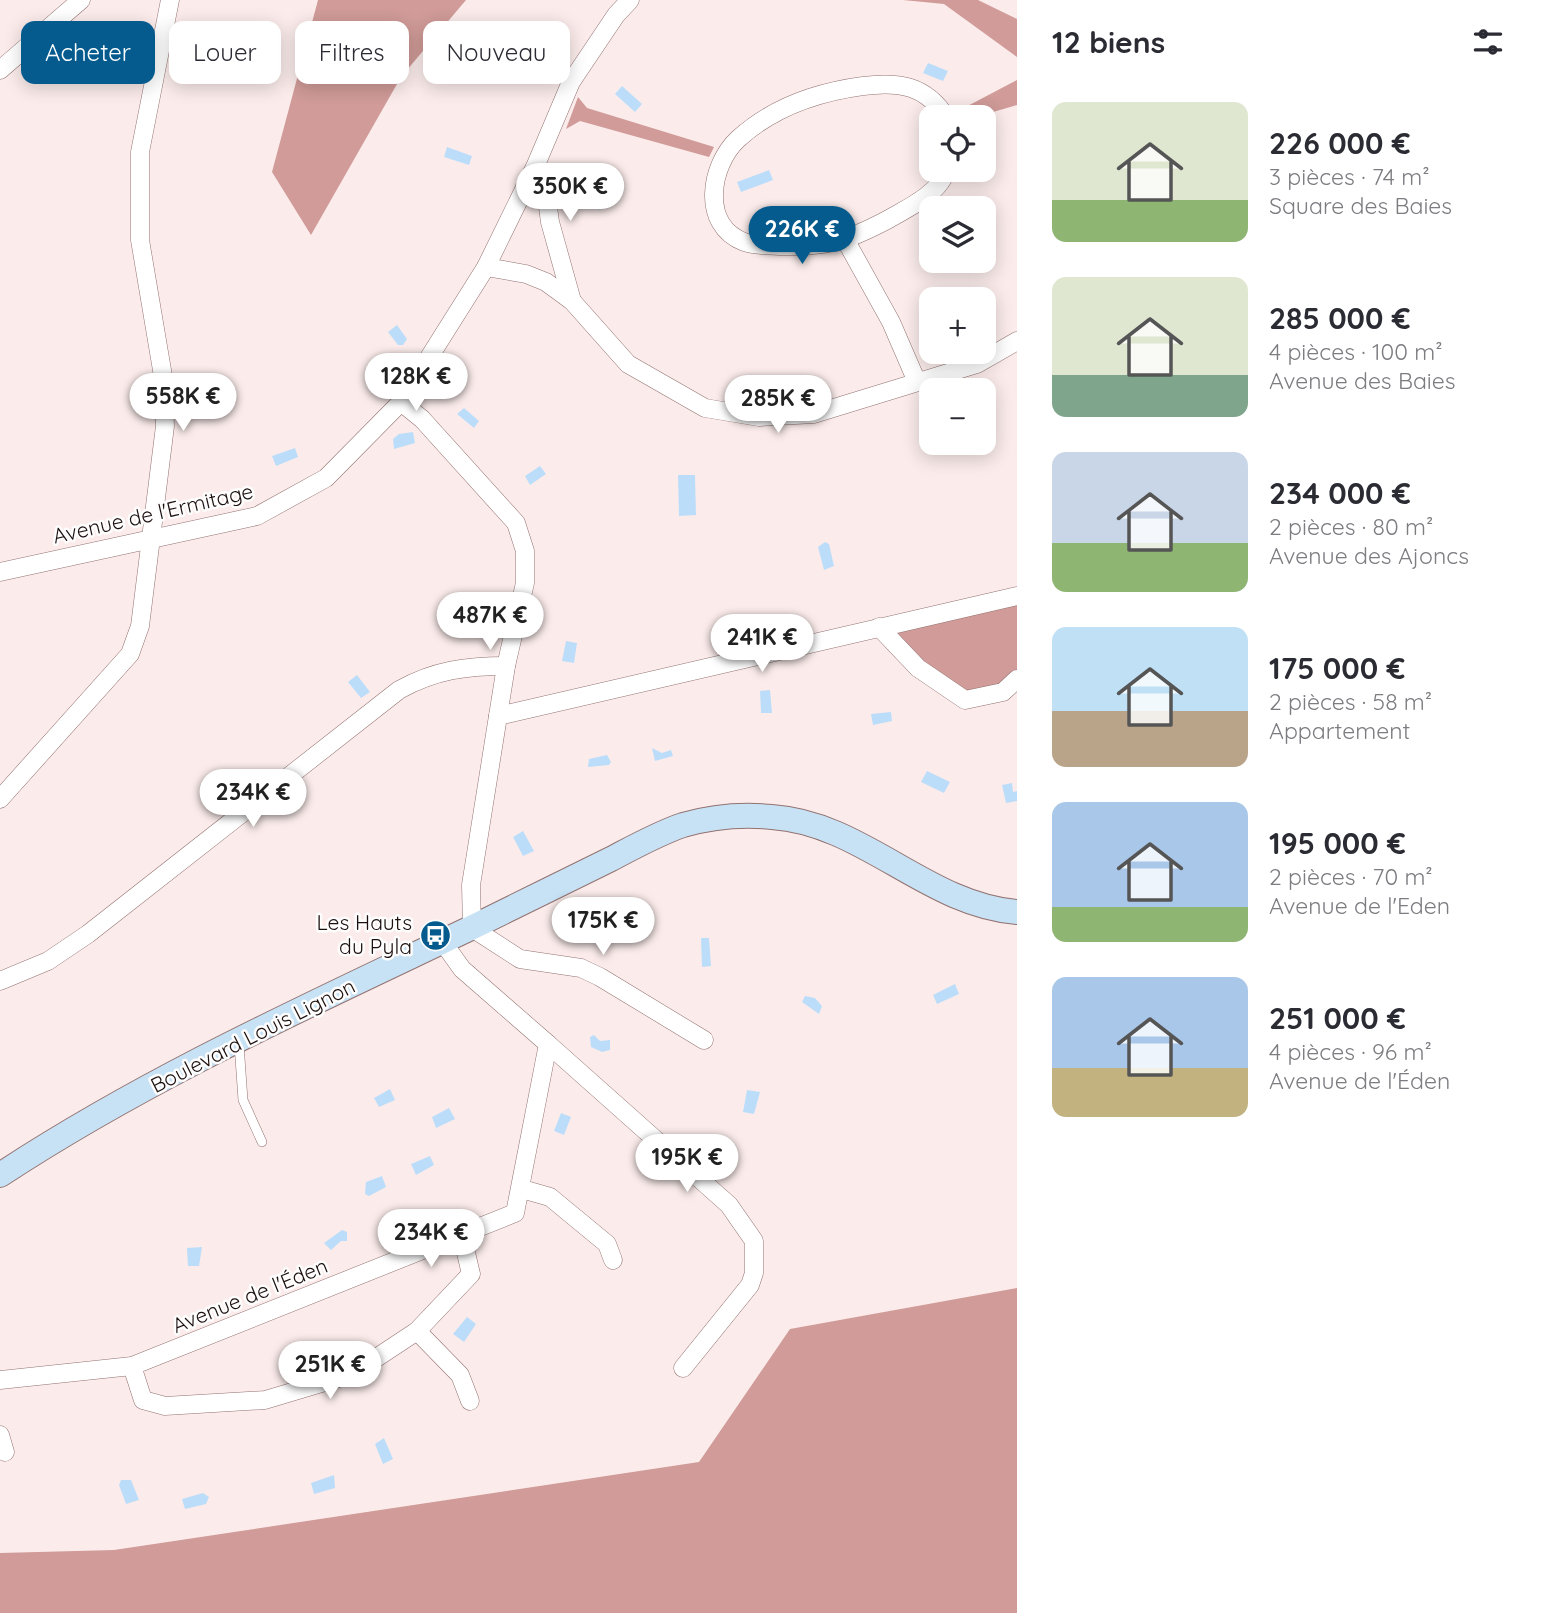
<!DOCTYPE html>
<html lang="fr">
<head>
<meta charset="utf-8">
<style>
  body { margin:0; font-family:Quicksand,sans-serif; background:#f2f2f3; color:#2b2b33; height:100vh; display:flex; flex-direction:column; font-size:26px; white-space:nowrap }
  * { box-sizing:border-box; margin:0 }
  p { font-size:23px; color:#7c7c81 }
  .icon { flex:none; width:38px; height:38px; fill:none; stroke:currentColor; stroke-width:2; stroke-linecap:round; stroke-linejoin:round }
  .map { position:relative; flex:1; overflow:hidden }
  .sheet { display:flex; flex-direction:column; background:#fff; width:525px }
  .sheet>* { flex:none }
  .hud { position:absolute; left:21px; top:21px; width:665px; height:63px; display:flex; gap:14px }
  .tools { position:absolute; left:919px; top:105px; display:grid; gap:14px }
  .tools a { display:grid; place-items:center; width:77px; height:77px; border-radius:14px; background:#fff; box-shadow:0 4px 18px #0003; font-size:35px }
  .price { position:absolute; translate:-50% -60px; padding:0 16px; border-radius:24px; background:#fff; color:#222; font-size:23px; line-height:46px; filter:drop-shadow(0 2px 4px #0008) }
  .price::after { content:''; position:absolute; left:50%; top:42px; width:21px; height:16px; margin-left:-10px; background:inherit; clip-path:polygon(0 0,100% 0,50% 100%) }
  .price.on { background:#055b8d; color:#fff }
  ul { padding:0; list-style:none }
  li { display:flex; align-items:center; gap:21px; height:175px; padding:0 35px }
  li span { display:grid; place-items:center; flex:none; width:196px; height:140px; border-radius:14px; color:#555 }
  li>.icon { margin-inline-start:auto }
  span .icon { width:84px; height:84px; fill:#fffc; stroke-width:1 }
  li b { font-size:30px }
  h2 { display:flex; justify-content:space-between; align-items:center; height:84px; padding:0 35px; font-size:30px }
  .pill { padding:0 24px; border-radius:14px; background:#fff; box-shadow:0 4px 18px #0003; font-size:24px; line-height:63px }
  .pill.on { background:#055b8d; color:#fff }
  main { display:flex; flex:1; min-height:0 }
  .map>svg:first-child { display:block }
  .forest { fill:#d09b98 }
  .water { fill:#bcddf9 }
  .lines { fill:none; stroke-linecap:round; stroke-linejoin:round }
  .service-casing { stroke:#927270; stroke-width:10 }
  .minor-casing { stroke:#927270; stroke-width:19 }
  .secondary-casing { stroke:#927270; stroke-width:26 }
  .service { stroke:#fff; stroke-width:9 }
  .minor { stroke:#fff; stroke-width:18 }
  .secondary { stroke:#c7e2f5; stroke-width:24 }
  .labels { text-anchor:middle; stroke-width:5; stroke-linejoin:round; paint-order:stroke }
  .street-label { font-size:21px; fill:#1c100f; stroke:#fdfdfd }
  .poi-label { font-size:21px; fill:#1c100f; stroke:#fdfdfd; text-anchor:end }
</style>
</head>
<body>
<main>
<div class="map">
<svg width="1017" height="1613" viewBox="0 0 1017 1613">
  <rect width="100%" height="100%" fill="#fbeceb"/>
  <g class="forest">
    <polygon points="318,0 466,0 401,77 311,235 272,172"/>
    <polygon points="903,0 978,0 1017,19 1017,57 944,4"/>
    <polygon points="1017,80 1017,105 976,117 959,117 958,111"/>
    <polygon points="578,97 587,108 714,147 709,157 580,121 566,129"/>
    <polygon points="1017,596 1017,679 965,699 882,628"/>
    <polygon points="1017,1288 1017,1613 0,1613 0,1553 114,1550 699,1462 790,1329"/>
  </g>
  <g class="water">
    <polygon points="928,63 948,71 943,81 923,73"/>
    <polygon points="622,86 642,104 635,112 615,94"/>
    <polygon points="447,147 472,156 469,165 444,157"/>
    <polygon points="769,170 773,180 741,192 737,182"/>
    <polygon points="601,180 611,205 599,210 589,185"/>
    <polygon points="397,325 407,339 403,345 398,345 388,332"/>
    <polygon points="757,379 778,381 778,391 756,390"/>
    <polygon points="464,408 479,421 474,428 457,414"/>
    <polygon points="413,432 415,443 394,449 393,439 399,434"/>
    <polygon points="295,448 298,457 276,466 272,456"/>
    <polygon points="540,466 546,474 530,485 525,476"/>
    <polygon points="678,475 695,475 696,515 679,516"/>
    <polygon points="825,542 829,544 834,566 824,570 818,547"/>
    <polygon points="566,641 577,643 574,663 562,661"/>
    <polygon points="357,675 370,692 361,698 348,682"/>
    <polygon points="770,690 772,713 761,713 760,691"/>
    <polygon points="891,712 892,721 873,725 871,714"/>
    <polygon points="652,748 662,753 671,750 673,756 655,761"/>
    <polygon points="607,755 611,762 609,765 588,767 589,759"/>
    <polygon points="927,771 950,782 944,793 921,782"/>
    <polygon points="1012,783 1013,792 1017,791 1017,801 1006,803 1002,785"/>
    <polygon points="523,831 534,851 523,856 513,837"/>
    <polygon points="709,938 711,966 702,967 701,938"/>
    <polygon points="955,984 959,994 937,1004 933,995"/>
    <polygon points="805,996 815,998 822,1006 819,1014 802,1002"/>
    <polygon points="594,1035 600,1041 610,1040 610,1050 602,1052 591,1047 590,1037"/>
    <polygon points="390,1089 395,1100 379,1107 374,1098"/>
    <polygon points="747,1090 760,1092 754,1114 743,1112"/>
    <polygon points="449,1108 455,1119 436,1128 432,1117"/>
    <polygon points="561,1113 571,1117 564,1135 554,1131"/>
    <polygon points="430,1156 434,1165 416,1175 411,1164"/>
    <polygon points="382,1176 386,1187 369,1196 365,1194 366,1182"/>
    <polygon points="342,1230 347,1232 347,1241 341,1241 331,1250 324,1243"/>
    <polygon points="202,1247 199,1266 188,1266 187,1248"/>
    <polygon points="467,1317 476,1324 464,1342 453,1334"/>
    <polygon points="384,1438 393,1459 383,1464 375,1444"/>
    <polygon points="334,1475 335,1488 314,1494 311,1483"/>
    <polygon points="121,1480 131,1480 139,1500 126,1504 119,1485"/>
    <polygon points="203,1493 209,1497 206,1504 185,1509 182,1499"/>
  </g>
  <g class="lines">
    <defs>
      <polyline id="service" points="239,1044 243,1100 262,1142"/>
      <g id="minor">
        <polyline points="0,70 81,0"/>
        <polyline points="535,167 544,177 550,222 572,301"/>
        <path d="M946,170C941,193 906,209 887,220C845,242 828,247 781,246C769,245 754,246 744,242C700,225 710,165 738,139C773,107 818,92 863,86C900,81 926,86 946,117"/>
        <polyline points="846,241 891,322 917,382"/>
        <polyline points="486,267 526,274 546,282 572,301 628,364 705,408 759,417 814,414 977,364 1017,341"/>
        <polyline points="401,402 422,419 516,523 525,551 525,583 506,666 471,885 472,928 520,959 581,968 600,977 704,1040"/>
        <polyline points="0,572 257,516 326,478 401,402 486,267 535,167 571,82 616,15 630,0"/>
        <polyline points="879,627 918,668 965,700 1003,692 1017,679"/>
        <polyline points="498,716 1017,596"/>
        <polyline points="0,799 130,654 140,626 165,426 163,376 140,240 140,152 170,0"/>
        <path d="M0,981L48,961L88,934L399,690C435,670 466,666 506,666"/>
        <polyline points="548,1044 729,1205 754,1241 754,1273 750,1285 683,1368"/>
        <polyline points="522,1189 550,1197 607,1244 613,1260"/>
        <polyline points="417,1331 460,1375 470,1401"/>
        <polyline points="132,1366 143,1400 165,1406 265,1400 352,1374 417,1331 471,1274 462,1236"/>
        <polyline points="0,1380 132,1366 515,1213 548,1044 462,969 442,941"/>
        <polyline points="0,1435 5,1452"/>
      </g>
      <path id="secondary" d="M0,1175C149,1077 314,1003 475,926C520,904 566,881 611,859C634,847 659,833 683,825C711,817 743,814 772,817C863,823 927,905 1017,912"/>
    </defs>
    <use href="#service" class="service-casing"/>
    <use href="#minor" class="minor-casing"/>
    <use href="#secondary" class="secondary-casing"/>
    <use href="#service" class="service"/>
    <use href="#minor" class="minor"/>
    <use href="#secondary" class="secondary"/>
  </g>
  <defs>
    <symbol id="bus-disc" viewBox="-11 -11 22 22"><circle r="9.5" fill="#055b8d" stroke="#fdfdfd"/><path d="M-5-6H5V4H4V6H2V4H-2V6H-4V4H-5ZM-3.5-4V0h7V-4ZM-3.5 1.2v1.5H-2V1.2ZM2 1.2v1.5H3.5V1.2Z" fill="#fff"/></symbol>
  </defs>
  <g fill-rule="evenodd">
    <use href="#bus-disc" x="418" y="918" width="35" height="35"/>
  </g>
  <g class="labels">
    <g class="street-label">
      <text transform="translate(153 514) rotate(-13)" y="7">Avenue de l'Ermitage</text>
      <text transform="translate(253 1036) rotate(-27)" y="7">Boulevard Louis Lignon</text>
      <text transform="translate(250 1296) rotate(-22)" y="7">Avenue de l'Éden</text>
    </g>
    <g class="poi-label">
      <text x="412" y="930">Les Hauts<tspan x="412" dy="24">du Pyla</tspan></text>
    </g>
  </g>
</svg>
<div class="tools">
<a><svg class="icon" aria-label="locate" viewBox="0 0 24 24"><circle cx="12" cy="12" r="6"/><path d="M12 2v4M12 18v4M2 12h4M18 12h4"/></svg></a>
<a><svg class="icon" aria-label="layers" viewBox="0 0 24 24"><path d="M12 4l9 5-9 5-9-5zM3 14l9 5 9-5"/></svg></a>
<a>+</a>
<a>−</a>
</div>
<b class="price" style="left:570px;top:223px">350K €</b>
<b class="price on" style="left:802px;top:266px">226K €</b>
<b class="price" style="left:416px;top:413px">128K €</b>
<b class="price" style="left:183px;top:433px">558K €</b>
<b class="price" style="left:778px;top:435px">285K €</b>
<b class="price" style="left:490px;top:652px">487K €</b>
<b class="price" style="left:762px;top:674px">241K €</b>
<b class="price" style="left:253px;top:829px">234K €</b>
<b class="price" style="left:603px;top:957px">175K €</b>
<b class="price" style="left:687px;top:1194px">195K €</b>
<b class="price" style="left:431px;top:1269px">234K €</b>
<b class="price" style="left:330px;top:1401px">251K €</b>
<div class="hud">
<a class="pill on">Acheter</a>
<a class="pill">Louer</a>
<a class="pill">Filtres</a>
<a class="pill">Nouveau</a>
</div>
</div>
<section class="sheet">
<h2>12 biens<svg class="icon" aria-label="filters" viewBox="0 0 24 24"><path d="M4 7h16M4 17h16"/><circle cx="9" cy="7" r="2"/><circle cx="15" cy="17" r="2"/></svg></h2>
<ul>
<li><span style="background:linear-gradient(#dfe7d0 70%,#8fb573 0)"><svg class="icon" aria-label="home" viewBox="0 0 24 24"><path d="M3 11l9-7 9 7M6 9v11h12V9"/></svg></span><div><b>226 000 €</b><p>3 pièces · 74 m²</p><p>Square des Baies</p></div></li>
<li><span style="background:linear-gradient(#dfe7d0 70%,#7fa58c 0)"><svg class="icon" aria-label="home" viewBox="0 0 24 24"><path d="M3 11l9-7 9 7M6 9v11h12V9"/></svg></span><div><b>285 000 €</b><p>4 pièces · 100 m²</p><p>Avenue des Baies</p></div></li>
<li><span style="background:linear-gradient(#c9d6e8 65%,#8fb573 0)"><svg class="icon" aria-label="home" viewBox="0 0 24 24"><path d="M3 11l9-7 9 7M6 9v11h12V9"/></svg></span><div><b>234 000 €</b><p>2 pièces · 80 m²</p><p>Avenue des Ajoncs</p></div></li>
<li><span style="background:linear-gradient(#bfe0f5 60%,#b9a48a 0)"><svg class="icon" aria-label="home" viewBox="0 0 24 24"><path d="M3 11l9-7 9 7M6 9v11h12V9"/></svg></span><div><b>175 000 €</b><p>2 pièces · 58 m²</p><p>Appartement</p></div></li>
<li><span style="background:linear-gradient(#a9c7e8 75%,#8fb573 0)"><svg class="icon" aria-label="home" viewBox="0 0 24 24"><path d="M3 11l9-7 9 7M6 9v11h12V9"/></svg></span><div><b>195 000 €</b><p>2 pièces · 70 m²</p><p>Avenue de l'Eden</p></div></li>
<li><span style="background:linear-gradient(#a9c7e8 65%,#c2b280 0)"><svg class="icon" aria-label="home" viewBox="0 0 24 24"><path d="M3 11l9-7 9 7M6 9v11h12V9"/></svg></span><div><b>251 000 €</b><p>4 pièces · 96 m²</p><p>Avenue de l'Éden</p></div></li>
</ul>
</section>
</main>
</body>
</html>
